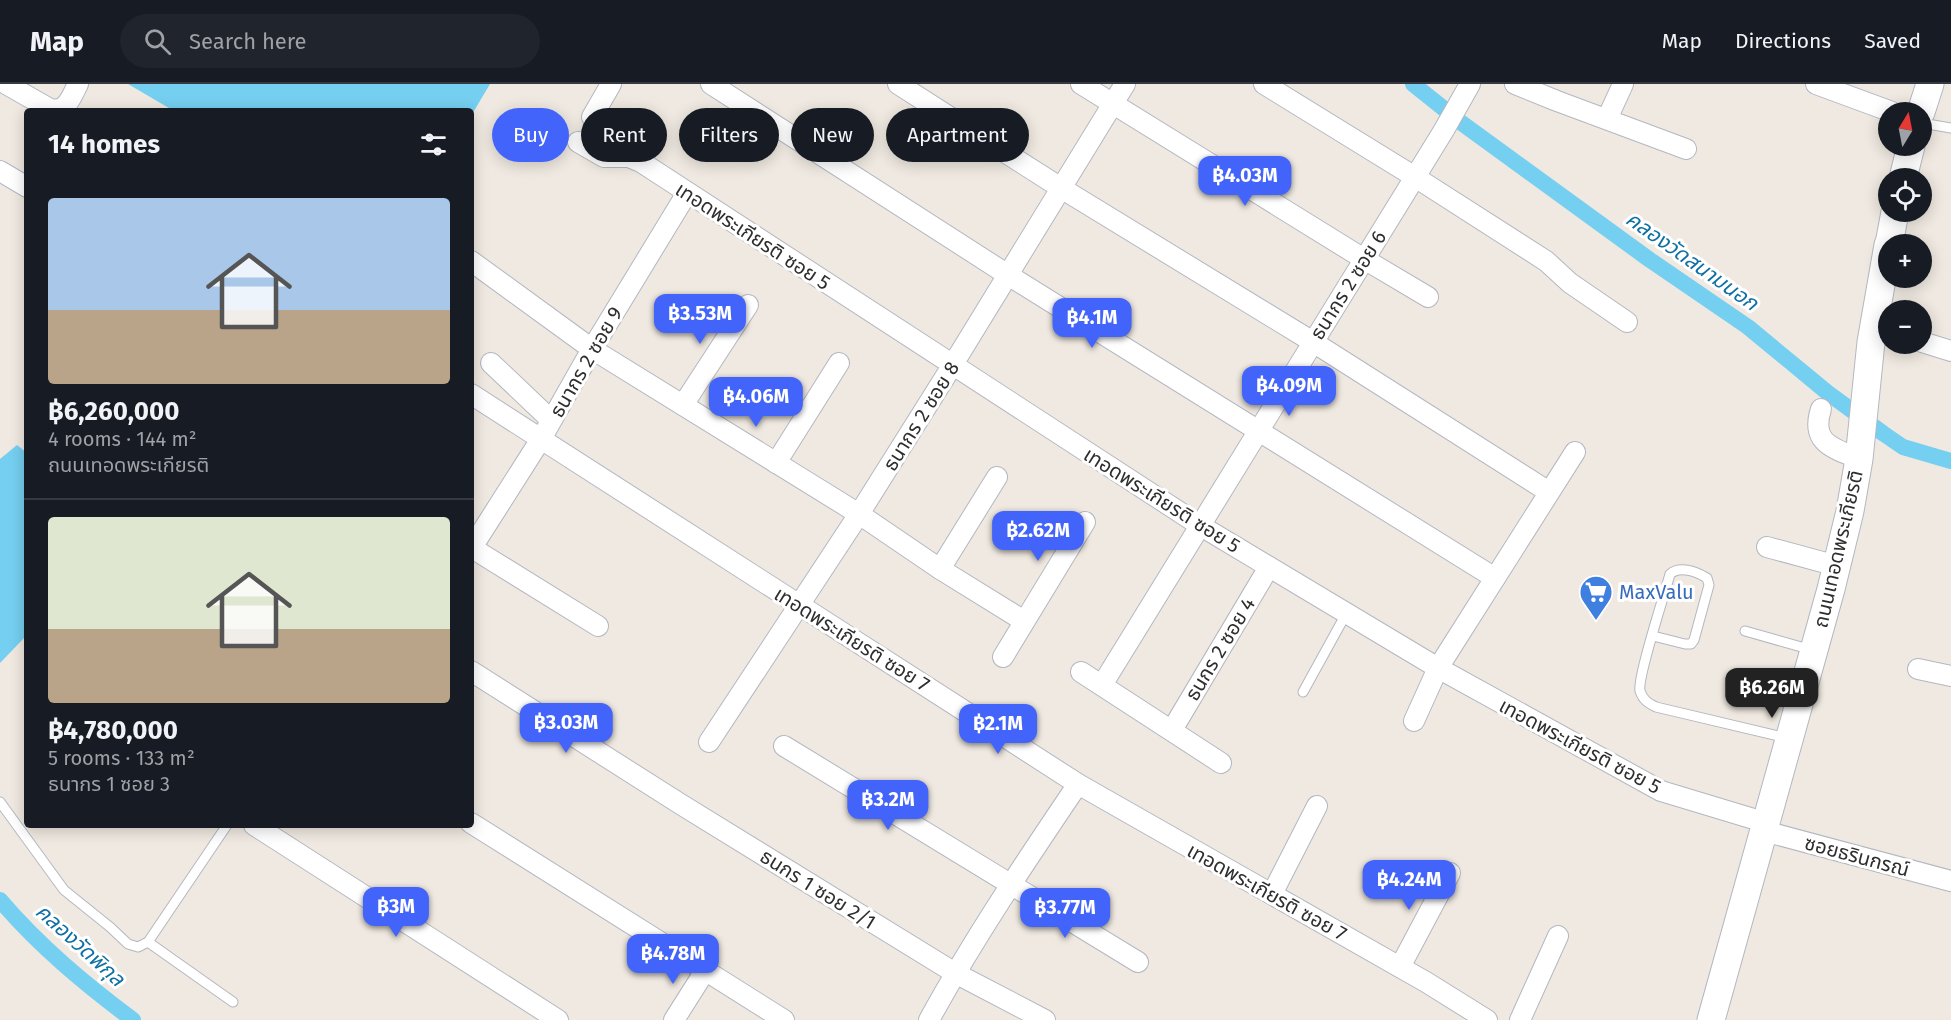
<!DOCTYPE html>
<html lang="en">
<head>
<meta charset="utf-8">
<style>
  body { margin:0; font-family:"Fira Sans","Noto Sans Thai",sans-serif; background:#20242c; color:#f1f3f6; height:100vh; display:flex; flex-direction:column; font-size:22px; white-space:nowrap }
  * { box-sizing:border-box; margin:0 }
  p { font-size:20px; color:#9ea1a6 }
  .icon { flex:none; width:33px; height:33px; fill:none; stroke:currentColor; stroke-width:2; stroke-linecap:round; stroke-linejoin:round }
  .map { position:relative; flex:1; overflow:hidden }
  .side { position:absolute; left:24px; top:24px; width:450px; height:720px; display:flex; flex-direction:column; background:#171b24; border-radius:6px; box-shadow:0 3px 15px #0003 }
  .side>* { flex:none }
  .guide { position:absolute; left:492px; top:24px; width:570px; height:54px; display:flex; gap:12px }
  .needle { width:39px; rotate:10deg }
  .buttons { position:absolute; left:1878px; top:18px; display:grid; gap:12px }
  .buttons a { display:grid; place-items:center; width:54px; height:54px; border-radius:50%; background:#171b24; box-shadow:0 3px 15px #0003; font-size:30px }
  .price { position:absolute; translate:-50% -51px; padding:0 14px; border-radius:12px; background:#4264fb; color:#fff; font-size:20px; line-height:39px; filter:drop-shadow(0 2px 3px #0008) }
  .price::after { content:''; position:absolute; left:50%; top:36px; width:18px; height:14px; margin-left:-9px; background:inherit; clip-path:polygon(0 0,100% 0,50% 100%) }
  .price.active { background:#222; color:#fff }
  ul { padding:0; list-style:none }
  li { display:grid; align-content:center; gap:12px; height:318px; padding:0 24px }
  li+li { border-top:2px solid #363941 }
  li span { display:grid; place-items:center; height:186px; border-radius:6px; color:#555 }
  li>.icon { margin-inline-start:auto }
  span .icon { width:108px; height:108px; fill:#fffc; stroke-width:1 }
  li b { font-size:26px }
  h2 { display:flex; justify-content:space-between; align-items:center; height:72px; padding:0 24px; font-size:26px }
  .chip { padding:0 21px; border-radius:27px; background:#171b24; box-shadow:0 3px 15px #0003; font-size:21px; line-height:54px }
  .chip.active { background:#4264fb; color:#fff }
  header { display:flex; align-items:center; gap:36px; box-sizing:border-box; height:84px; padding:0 30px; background:#171b24; border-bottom:2px solid #363941 }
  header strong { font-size:28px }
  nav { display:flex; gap:33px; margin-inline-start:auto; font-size:21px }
  .search { width:420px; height:54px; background:#20242c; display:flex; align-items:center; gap:15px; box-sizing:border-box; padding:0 21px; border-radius:33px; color:#9ea1a6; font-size:22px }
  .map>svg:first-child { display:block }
  .water { fill:#75cff0 }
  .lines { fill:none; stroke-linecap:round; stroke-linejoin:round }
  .canal { stroke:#75cff0; stroke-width:16 }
  .lane-casing { stroke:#b4b7c1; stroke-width:11 }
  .street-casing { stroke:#b4b7c1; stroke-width:22 }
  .secondary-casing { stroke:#b4b7c1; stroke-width:29 }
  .lane { stroke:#fff; stroke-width:9 }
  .street { stroke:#fff; stroke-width:20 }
  .secondary { stroke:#fff; stroke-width:27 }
  .labels { text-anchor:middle; stroke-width:6; stroke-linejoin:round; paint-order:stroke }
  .street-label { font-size:20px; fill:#2e2e2e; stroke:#fff }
  .shop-label { font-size:20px; fill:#366cbe; stroke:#fff; text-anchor:start }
  .water-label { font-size:21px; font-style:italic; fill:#0d6fa3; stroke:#fff }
</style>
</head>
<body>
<header>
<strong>Map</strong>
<div class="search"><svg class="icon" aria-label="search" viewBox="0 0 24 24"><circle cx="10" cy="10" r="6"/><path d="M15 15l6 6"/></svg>Search here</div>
<nav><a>Map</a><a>Directions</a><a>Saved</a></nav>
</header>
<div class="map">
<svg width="1951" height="936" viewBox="0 0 1951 936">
  <rect width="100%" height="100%" fill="#efe9e1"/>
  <g class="water">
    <polygon points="128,0 490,0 471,32 471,27 174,27"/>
    <polygon points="17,361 27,369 27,551 0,579 0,375"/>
  </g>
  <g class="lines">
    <g class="canal">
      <polyline points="1413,0 1463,40 1650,176 1748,243 1828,309 1884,350 1903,363 1951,377"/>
      <path d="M0,816C39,862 85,900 133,936"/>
    </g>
    <defs>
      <g id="lane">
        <polyline points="1922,39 1951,44"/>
        <polyline points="1745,547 1812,566"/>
        <path d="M1653,552L1685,560H1691L1694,556L1709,501L1707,494C1697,488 1680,481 1670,490C1665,509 1637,594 1640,607C1643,616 1648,619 1656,623L1787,654"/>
        <polyline points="1303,608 1346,530"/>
        <polyline points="0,718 64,806 110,843 128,860 138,863 148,858 227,741"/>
        <polyline points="148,858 233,918"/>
      </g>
      <g id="street">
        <path d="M6,0L50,25C67,29 71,13 78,0"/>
        <polyline points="711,0 1008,191 1495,494"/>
        <polyline points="898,0 1061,104 1313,258 1549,408"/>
        <polyline points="1081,0 1364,175 1428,213"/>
        <polyline points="1264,0 1415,93 1546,177 1570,199 1627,238"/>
        <polyline points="1515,0 1557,17 1686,65"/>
        <polyline points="1816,0 1892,28"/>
        <polyline points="592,33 611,0"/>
        <polyline points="1607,35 1623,0"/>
        <polyline points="578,58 604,73 629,73 641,78 1201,442 1438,584 1661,707 1767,739"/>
        <polyline points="0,87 27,103"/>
        <polyline points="471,177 592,265 859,430 940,485 1024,537"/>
        <polyline points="1922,258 1951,267"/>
        <polyline points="491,279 551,336"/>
        <polyline points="471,310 1078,700 1426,898 1487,936"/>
        <polyline points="683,321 748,221"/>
        <path d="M1821,325C1810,359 1833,364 1859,375"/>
        <polyline points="776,379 839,279"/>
        <polyline points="1767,463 1837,482"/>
        <polyline points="472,464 598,542"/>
        <polyline points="471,465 541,355 592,265 687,109"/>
        <polyline points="940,485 997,393"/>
        <polyline points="1003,573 1085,438"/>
        <polyline points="1918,585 1951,592"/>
        <polyline points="471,587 682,721 955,889 1045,936"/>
        <polyline points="1081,588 1221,679"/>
        <polyline points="1102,601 1444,46 1470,0"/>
        <polyline points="1414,637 1438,584 1575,368"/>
        <polyline points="1172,646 1269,483"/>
        <polyline points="709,658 859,430 952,282 1125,0"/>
        <polyline points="784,662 1138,878"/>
        <polyline points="471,739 784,936"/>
        <polyline points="254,741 558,936"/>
        <polyline points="1764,747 1951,797"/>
        <polyline points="1272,810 1317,722"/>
        <polyline points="1400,883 1450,789"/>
        <polyline points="674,936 705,887"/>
        <path d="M929,936C974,854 1026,777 1078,700"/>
        <polyline points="1520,936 1558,852"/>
      </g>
      <g id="secondary">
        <polyline points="1921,28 1930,0"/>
        <polyline points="1903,94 1911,62"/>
        <polyline points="1889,160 1895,128"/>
        <polyline points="1711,936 1831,505 1850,427 1859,375 1871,258 1888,161"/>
      </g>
    </defs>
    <use href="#lane" class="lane-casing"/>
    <use href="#street" class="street-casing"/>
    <use href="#secondary" class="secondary-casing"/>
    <use href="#lane" class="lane"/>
    <use href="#street" class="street"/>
    <use href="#secondary" class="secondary"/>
  </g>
  <defs>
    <symbol id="supermarket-pin" viewBox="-11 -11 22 30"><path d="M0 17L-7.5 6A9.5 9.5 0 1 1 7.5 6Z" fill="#3f7fe0" stroke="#fff"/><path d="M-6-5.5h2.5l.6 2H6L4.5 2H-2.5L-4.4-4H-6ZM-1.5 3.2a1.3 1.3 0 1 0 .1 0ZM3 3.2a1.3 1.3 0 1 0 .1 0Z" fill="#fff"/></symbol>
  </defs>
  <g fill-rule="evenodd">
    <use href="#supermarket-pin" x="1577" y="489" width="38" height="52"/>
  </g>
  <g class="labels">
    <g class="street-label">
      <text transform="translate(753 152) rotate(33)" y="7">เทอดพระเกียรติ ซอย 5</text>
      <text transform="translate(1348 201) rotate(-58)" y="7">ธนากร 2 ซอย 6</text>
      <text transform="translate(586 278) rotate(-60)" y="7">ธนากร 2 ซอย 9</text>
      <text transform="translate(921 332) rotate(-58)" y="7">ธนากร 2 ซอย 8</text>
      <text transform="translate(1162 416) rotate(32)" y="7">เทอดพระเกียรติ ซอย 5</text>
      <text transform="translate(1838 465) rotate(-77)" y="7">ถนนเทอดพระเกียรติ</text>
      <text transform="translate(852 555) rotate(32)" y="7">เทอดพระเกียรติ ซอย 7</text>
      <text transform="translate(1220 565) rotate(-59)" y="7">ธนกร 2 ซอย 4</text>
      <text transform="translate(1580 662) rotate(28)" y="7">เทอดพระเกียรติ ซอย 5</text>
      <text transform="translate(1857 772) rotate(15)" y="7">ซอยธรินกรณ์</text>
      <text transform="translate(818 805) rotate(32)" y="7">ธนกร 1 ซอย 2/1</text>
      <text transform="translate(1267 808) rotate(29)" y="7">เทอดพระเกียรติ ซอย 7</text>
    </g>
    <g class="shop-label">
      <text x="1619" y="515">MaxValu</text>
    </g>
    <g class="water-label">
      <text transform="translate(1692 177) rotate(35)" y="7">คลองวัดสนามนอก</text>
      <text transform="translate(80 861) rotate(42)" y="7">คลองวัดพิกุล</text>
    </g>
  </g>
</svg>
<div class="buttons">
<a><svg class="needle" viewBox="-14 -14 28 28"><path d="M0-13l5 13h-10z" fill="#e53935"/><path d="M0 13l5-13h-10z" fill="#9ea1a6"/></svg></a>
<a><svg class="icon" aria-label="locate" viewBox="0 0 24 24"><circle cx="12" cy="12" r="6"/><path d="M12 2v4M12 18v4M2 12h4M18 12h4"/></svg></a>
<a>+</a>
<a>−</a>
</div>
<b class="price" style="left:1245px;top:123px">฿4.03M</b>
<b class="price" style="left:700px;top:261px">฿3.53M</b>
<b class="price" style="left:1092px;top:265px">฿4.1M</b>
<b class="price" style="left:1289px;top:333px">฿4.09M</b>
<b class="price" style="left:756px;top:344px">฿4.06M</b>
<b class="price" style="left:1038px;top:478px">฿2.62M</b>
<b class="price active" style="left:1772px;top:635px">฿6.26M</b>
<b class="price" style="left:566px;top:670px">฿3.03M</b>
<b class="price" style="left:998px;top:671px">฿2.1M</b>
<b class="price" style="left:888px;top:747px">฿3.2M</b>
<b class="price" style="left:1409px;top:827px">฿4.24M</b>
<b class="price" style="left:396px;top:854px">฿3M</b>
<b class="price" style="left:1065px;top:855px">฿3.77M</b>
<b class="price" style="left:673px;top:901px">฿4.78M</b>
<div class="guide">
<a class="chip active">Buy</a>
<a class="chip">Rent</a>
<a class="chip">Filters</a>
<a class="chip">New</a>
<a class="chip">Apartment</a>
</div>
<section class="side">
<h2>14 homes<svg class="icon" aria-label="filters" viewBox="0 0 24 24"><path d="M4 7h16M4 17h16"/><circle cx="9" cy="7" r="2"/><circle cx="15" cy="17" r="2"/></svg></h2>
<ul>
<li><span style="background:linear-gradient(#a9c7e8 60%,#b9a48a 0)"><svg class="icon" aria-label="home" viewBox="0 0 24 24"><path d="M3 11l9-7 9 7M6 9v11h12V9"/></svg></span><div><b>฿6,260,000</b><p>4 rooms · 144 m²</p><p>ถนนเทอดพระเกียรติ</p></div></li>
<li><span style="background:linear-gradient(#dfe7d0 60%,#b9a48a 0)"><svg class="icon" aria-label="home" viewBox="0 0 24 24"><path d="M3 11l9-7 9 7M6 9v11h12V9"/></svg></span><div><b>฿4,780,000</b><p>5 rooms · 133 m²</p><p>ธนากร 1 ซอย 3</p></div></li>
</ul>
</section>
</div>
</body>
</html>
